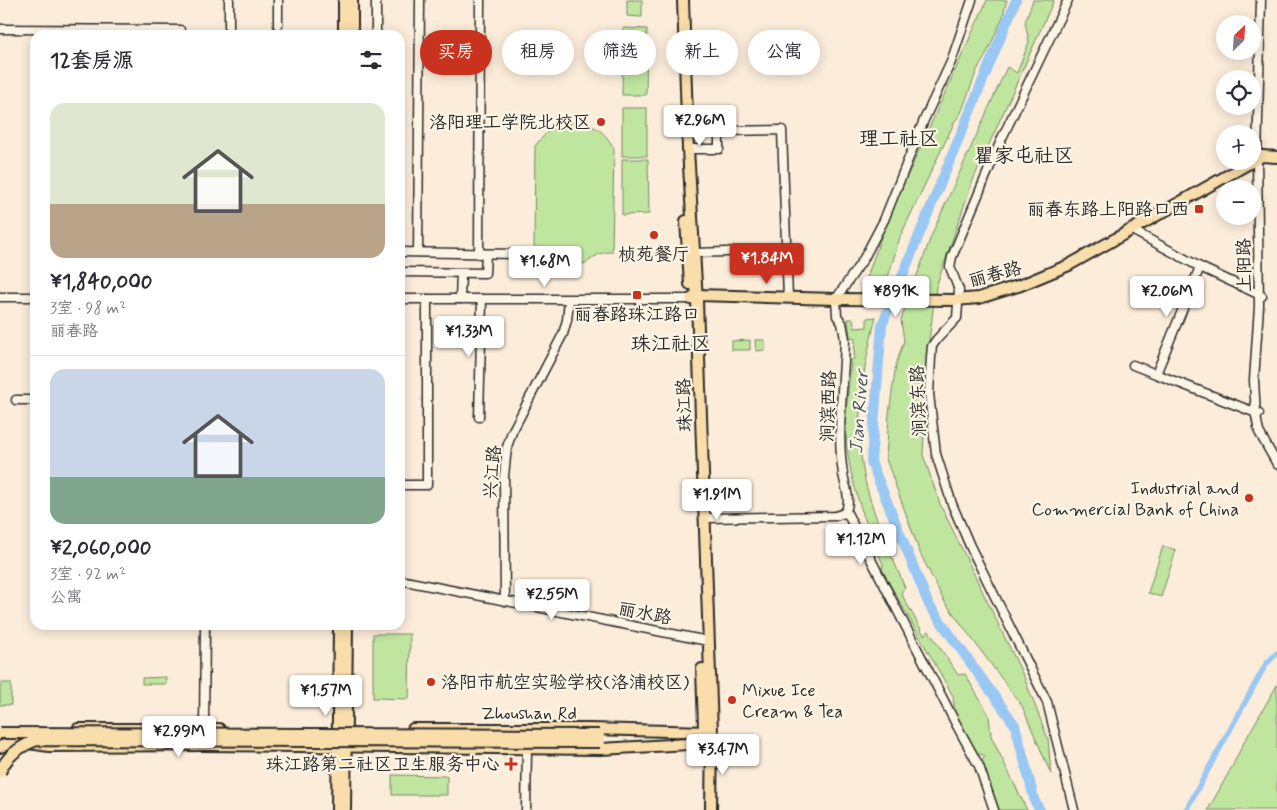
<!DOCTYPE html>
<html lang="zh">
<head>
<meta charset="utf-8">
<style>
  body { margin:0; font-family:Mynerve,"LXGW WenKai TC",sans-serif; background:#f2f2f3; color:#2b2b33; height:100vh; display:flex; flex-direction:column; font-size:19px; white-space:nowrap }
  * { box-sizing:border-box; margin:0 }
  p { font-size:16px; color:#7c7c81 }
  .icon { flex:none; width:28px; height:28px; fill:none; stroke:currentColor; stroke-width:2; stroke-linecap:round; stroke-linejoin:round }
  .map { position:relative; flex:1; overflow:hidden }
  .details { position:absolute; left:30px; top:30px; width:375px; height:600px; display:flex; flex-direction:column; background:#fff; border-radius:15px; box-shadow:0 2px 12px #0003 }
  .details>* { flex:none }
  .banner { position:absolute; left:420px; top:30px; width:475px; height:45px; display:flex; gap:10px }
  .needle { width:32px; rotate:25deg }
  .controls { position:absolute; left:1216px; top:15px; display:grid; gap:10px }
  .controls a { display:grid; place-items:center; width:45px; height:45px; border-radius:50%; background:#fff; box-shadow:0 2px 12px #0003; font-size:25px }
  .price { position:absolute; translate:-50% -42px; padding:0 11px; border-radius:5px; background:#fff; color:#222; font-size:16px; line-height:32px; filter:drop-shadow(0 1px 2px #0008) }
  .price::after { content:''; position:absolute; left:50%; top:30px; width:15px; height:11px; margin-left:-8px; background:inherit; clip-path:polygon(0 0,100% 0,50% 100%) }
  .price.selected { background:#c8321e; color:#fff }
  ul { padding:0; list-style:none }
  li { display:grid; align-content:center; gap:10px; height:265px; padding:0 20px }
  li+li { border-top:1px solid #e1e1e2 }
  li span { display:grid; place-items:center; height:155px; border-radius:15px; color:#555 }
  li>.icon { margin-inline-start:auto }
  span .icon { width:90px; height:90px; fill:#fffc; stroke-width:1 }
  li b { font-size:21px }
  h2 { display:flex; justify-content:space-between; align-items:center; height:60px; padding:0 20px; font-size:21px }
  .tag { padding:0 18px; border-radius:22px; background:#fff; box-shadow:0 2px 12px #0003; font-size:18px; line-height:45px }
  .tag.selected { background:#c8321e; color:#fff }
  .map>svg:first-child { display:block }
  .green { fill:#bfe59f; stroke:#758865 }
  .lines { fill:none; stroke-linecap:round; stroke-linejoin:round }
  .canal { stroke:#99c8f4; stroke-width:5.5 }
  .river { stroke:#99c8f4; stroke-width:10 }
  .minor-casing { stroke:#2b2b2b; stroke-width:11 }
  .major-casing { stroke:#2b2b2b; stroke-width:14 }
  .minor { stroke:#fcf5e5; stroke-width:8 }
  .major { stroke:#f9deab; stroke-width:10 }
  .major-bridge-casing { stroke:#2b2b2b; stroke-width:14; stroke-linecap:butt }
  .major-bridge { stroke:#f9deab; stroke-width:10 }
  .poi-dot { fill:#c8321e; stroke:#fcf5e5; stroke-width:2 }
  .labels { text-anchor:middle; stroke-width:4.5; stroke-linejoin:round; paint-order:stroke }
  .poi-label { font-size:18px; fill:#2b2b2b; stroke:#fcf5e5; text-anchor:end }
  .street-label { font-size:18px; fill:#2b2b2b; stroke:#fcf5e5 }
  .water-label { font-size:19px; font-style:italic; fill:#4c5a67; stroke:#fcf5e5 }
  .quarter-label { font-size:20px; fill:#2b2b2b; stroke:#fcf5e5 }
</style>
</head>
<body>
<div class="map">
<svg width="1277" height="810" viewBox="0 0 1277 810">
  <rect width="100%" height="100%" fill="#fcecda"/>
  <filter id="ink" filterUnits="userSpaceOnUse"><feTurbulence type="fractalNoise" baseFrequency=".02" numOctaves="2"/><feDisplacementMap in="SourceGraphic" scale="10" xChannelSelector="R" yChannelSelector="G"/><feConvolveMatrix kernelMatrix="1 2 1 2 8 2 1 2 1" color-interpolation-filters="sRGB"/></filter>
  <g filter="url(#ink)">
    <g class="green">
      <polygon points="627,0 642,0 642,17 627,16"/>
      <polygon points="987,0 1007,0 1002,19 985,57 977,70 961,113 955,121 900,237 889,274 887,277 885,275 882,283 888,291 886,296 861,294 886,223"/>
      <polygon points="1033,0 1054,0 973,180 936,287 928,349 923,455 940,504 1024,677 1048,739 1051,774 1022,706 944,601 920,553 886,459 889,414 896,364 904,341 901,320 932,234 1007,67 1017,73 1029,42 1025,22"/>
      <polygon points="623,28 647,29 646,95 622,95"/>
      <rect x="622" y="108" width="25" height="48"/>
      <path d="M575,122C597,126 602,129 614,148L612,252C595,252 597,258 583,264C567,272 545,258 534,246L535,146C549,129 553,125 575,122Z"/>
      <polygon points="622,159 648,159 649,214 622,215"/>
      <path d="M876,317C861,376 851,439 870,499C879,529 893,558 905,588L901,593L924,635L929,631L958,675L965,674L989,715L991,736L1027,810H996L979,766L985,756L976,752L956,724L953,696L882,570L883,564C865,523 846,474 846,428C845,405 850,382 851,360L854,359L855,338L850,337L848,319H853L855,328L867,327V318Z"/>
      <polygon points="750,340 750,350 732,350 732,341"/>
      <polygon points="755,340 765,340 765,350 756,351"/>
      <polygon points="1163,546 1176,550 1161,597 1148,593"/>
      <polygon points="373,634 410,634 409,699 373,698"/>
      <polygon points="166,677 166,684 142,684 142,678"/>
      <rect x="0" y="683" width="11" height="22"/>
      <polygon points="1277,685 1277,810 1208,810 1233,765 1243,744"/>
      <polygon points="392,775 447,776 447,795 392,795"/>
    </g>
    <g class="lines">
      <polyline class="canal" points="1186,810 1266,664 1277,653"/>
      <polyline class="river" points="1016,0 882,325 871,462 929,605 1015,725 1035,802 1040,810"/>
      <defs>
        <g id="minor">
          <polyline points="376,0 376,35"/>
          <path d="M972,0L951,62L924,120L884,220L864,258L836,299L837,316L842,323L845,339C844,384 836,430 843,474C845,486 851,499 846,511L956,724L979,766L994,810"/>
          <polyline points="1068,0 1002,138 952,257 950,267 959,290 957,318 937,339 932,346 931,357 929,394 936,454 952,504 970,546 1047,702 1074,810"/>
          <polyline points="1261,0 1257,158 1259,306 1254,380 1256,416 1259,432 1277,464"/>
          <polyline points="278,25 278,0"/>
          <polyline points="229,27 229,0"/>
          <polyline points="0,29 180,30"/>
          <polyline points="688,149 719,149 719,131 782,130 788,298"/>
          <polyline points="1130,229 1200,267 1262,296"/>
          <polyline points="400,252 520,254"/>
          <polyline points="418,252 420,0"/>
          <polyline points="695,253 786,250"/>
          <polyline points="479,254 480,0"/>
          <polyline points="400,272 485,273 486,254"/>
          <polyline points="0,297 35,297"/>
          <polyline points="400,299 690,299"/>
          <polyline points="460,299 461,273"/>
          <polyline points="1133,365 1156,374 1200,267"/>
          <polyline points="1156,374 1259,414"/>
          <polyline points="16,400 35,400"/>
          <polyline points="479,417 482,299"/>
          <polyline points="400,485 427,485 427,299"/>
          <polyline points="704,518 835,516 842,514 846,511"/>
          <polyline points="400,580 708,641"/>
          <polyline points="505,601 504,476 507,447 512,432 563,334 567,320 569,300"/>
          <polyline points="204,729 205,625"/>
          <polyline points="526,810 527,749"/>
        </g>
        <g id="major">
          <polyline points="683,0 688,149 697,301 712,732 711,810"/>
          <polyline points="344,35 344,0"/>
          <polyline points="352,35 352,0"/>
          <polyline points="686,221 690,284"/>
          <polyline points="691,299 697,295 836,299 955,300 979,298 1021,285 1069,265 1262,156 1277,157"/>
          <polyline points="702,669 705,757"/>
          <polyline points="78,729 219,729"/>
          <polyline points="413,729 590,729 709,732"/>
          <polyline points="0,747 15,741 49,746 204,745 601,749 688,744 710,741"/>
          <polyline points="337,810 339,625"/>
          <polyline points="345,810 347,625"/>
        </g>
      </defs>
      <use href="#minor" class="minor-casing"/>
      <use href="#major" class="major-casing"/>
      <use href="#minor" class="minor"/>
      <use href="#major" class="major"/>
      <defs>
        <g id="major-bridge">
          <polyline points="0,733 599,735"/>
          <path d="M0,772C7,755 20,746 37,740L600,742"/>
        </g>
      </defs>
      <use href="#major-bridge" class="major-bridge-casing"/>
      <use href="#major-bridge" class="major-bridge"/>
    </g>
  </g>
  <g class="poi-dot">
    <circle cx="601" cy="122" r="5"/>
    <rect x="1194" y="204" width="10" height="10" rx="2.5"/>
    <circle cx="654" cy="235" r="5"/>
    <rect x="632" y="290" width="10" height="10" rx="2.5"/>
    <circle cx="1249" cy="498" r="5"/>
    <circle cx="431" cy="682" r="5"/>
    <circle cx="732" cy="700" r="5"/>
    <path d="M508.5 756.5h5v5h5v5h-5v5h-5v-5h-5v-5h5z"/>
  </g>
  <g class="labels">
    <g class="poi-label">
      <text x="591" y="128">洛阳理工学院北校区</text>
      <text x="1189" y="215">丽春东路上阳路口西</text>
      <text x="654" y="260" text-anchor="middle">桢苑餐厅</text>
      <text x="637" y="320" text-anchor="middle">丽春路珠江路口</text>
      <text x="1239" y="494">Industrial and<tspan x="1239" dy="21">Commercial Bank of China</tspan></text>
      <text x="441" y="688" text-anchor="start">洛阳市航空实验学校(洛浦校区)</text>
      <text x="742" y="696" text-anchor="start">Mixue Ice<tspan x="742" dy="21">Cream &amp; Tea</tspan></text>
      <text x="500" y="770">珠江路第二社区卫生服务中心</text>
    </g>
    <g class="street-label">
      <text transform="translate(1244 265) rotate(-91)" y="6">上阳路</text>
      <text transform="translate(995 274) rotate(-15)" y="6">丽春路</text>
      <text transform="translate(918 401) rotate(-92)" y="6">涧滨东路</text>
      <text transform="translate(684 405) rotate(-92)" y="6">珠江路</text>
      <text transform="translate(828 406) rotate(-88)" y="6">涧滨西路</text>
      <text transform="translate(492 472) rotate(-85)" y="6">兴江路</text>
      <text transform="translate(645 613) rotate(11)" y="6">丽水路</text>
      <text x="529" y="719">Zhoushan Rd</text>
    </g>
    <g class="water-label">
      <text transform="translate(858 412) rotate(-86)" y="7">Jian River</text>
    </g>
    <g class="quarter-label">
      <text x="899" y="145">理工社区</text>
      <text x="1024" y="162">瞿家屯社区</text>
      <text x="671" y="350">珠江社区</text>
    </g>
  </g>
</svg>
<div class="controls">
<a><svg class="needle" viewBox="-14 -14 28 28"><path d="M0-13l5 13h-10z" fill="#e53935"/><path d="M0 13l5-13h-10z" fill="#7c7c81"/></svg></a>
<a><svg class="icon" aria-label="locate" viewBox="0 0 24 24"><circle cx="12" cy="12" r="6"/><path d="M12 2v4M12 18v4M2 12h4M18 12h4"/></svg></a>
<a>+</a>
<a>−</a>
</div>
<b class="price" style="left:700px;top:147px">¥2.96M</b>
<b class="price selected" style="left:767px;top:285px">¥1.84M</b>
<b class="price" style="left:545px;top:288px">¥1.68M</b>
<b class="price" style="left:896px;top:318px">¥891K</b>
<b class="price" style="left:1167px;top:318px">¥2.06M</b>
<b class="price" style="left:469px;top:358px">¥1.33M</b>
<b class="price" style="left:717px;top:521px">¥1.91M</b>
<b class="price" style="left:861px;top:566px">¥1.12M</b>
<b class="price" style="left:552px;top:621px">¥2.55M</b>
<b class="price" style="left:326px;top:717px">¥1.57M</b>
<b class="price" style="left:179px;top:758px">¥2.99M</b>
<b class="price" style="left:723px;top:776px">¥3.47M</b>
<div class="banner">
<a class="tag selected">买房</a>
<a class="tag">租房</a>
<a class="tag">筛选</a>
<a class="tag">新上</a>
<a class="tag">公寓</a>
</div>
<section class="details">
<h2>12套房源<svg class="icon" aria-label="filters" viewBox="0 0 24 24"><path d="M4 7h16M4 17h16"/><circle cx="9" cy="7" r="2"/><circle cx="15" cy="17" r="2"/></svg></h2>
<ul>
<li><span style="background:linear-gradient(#dfe7d0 65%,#b9a48a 0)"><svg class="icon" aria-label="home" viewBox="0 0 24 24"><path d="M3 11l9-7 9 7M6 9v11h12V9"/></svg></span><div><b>¥1,840,000</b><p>3室 · 98 m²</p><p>丽春路</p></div></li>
<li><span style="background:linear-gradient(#c9d6e8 70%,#7fa58c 0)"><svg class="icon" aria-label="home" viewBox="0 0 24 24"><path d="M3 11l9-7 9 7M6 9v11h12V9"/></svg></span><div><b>¥2,060,000</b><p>3室 · 92 m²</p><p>公寓</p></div></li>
</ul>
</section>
</div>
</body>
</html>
